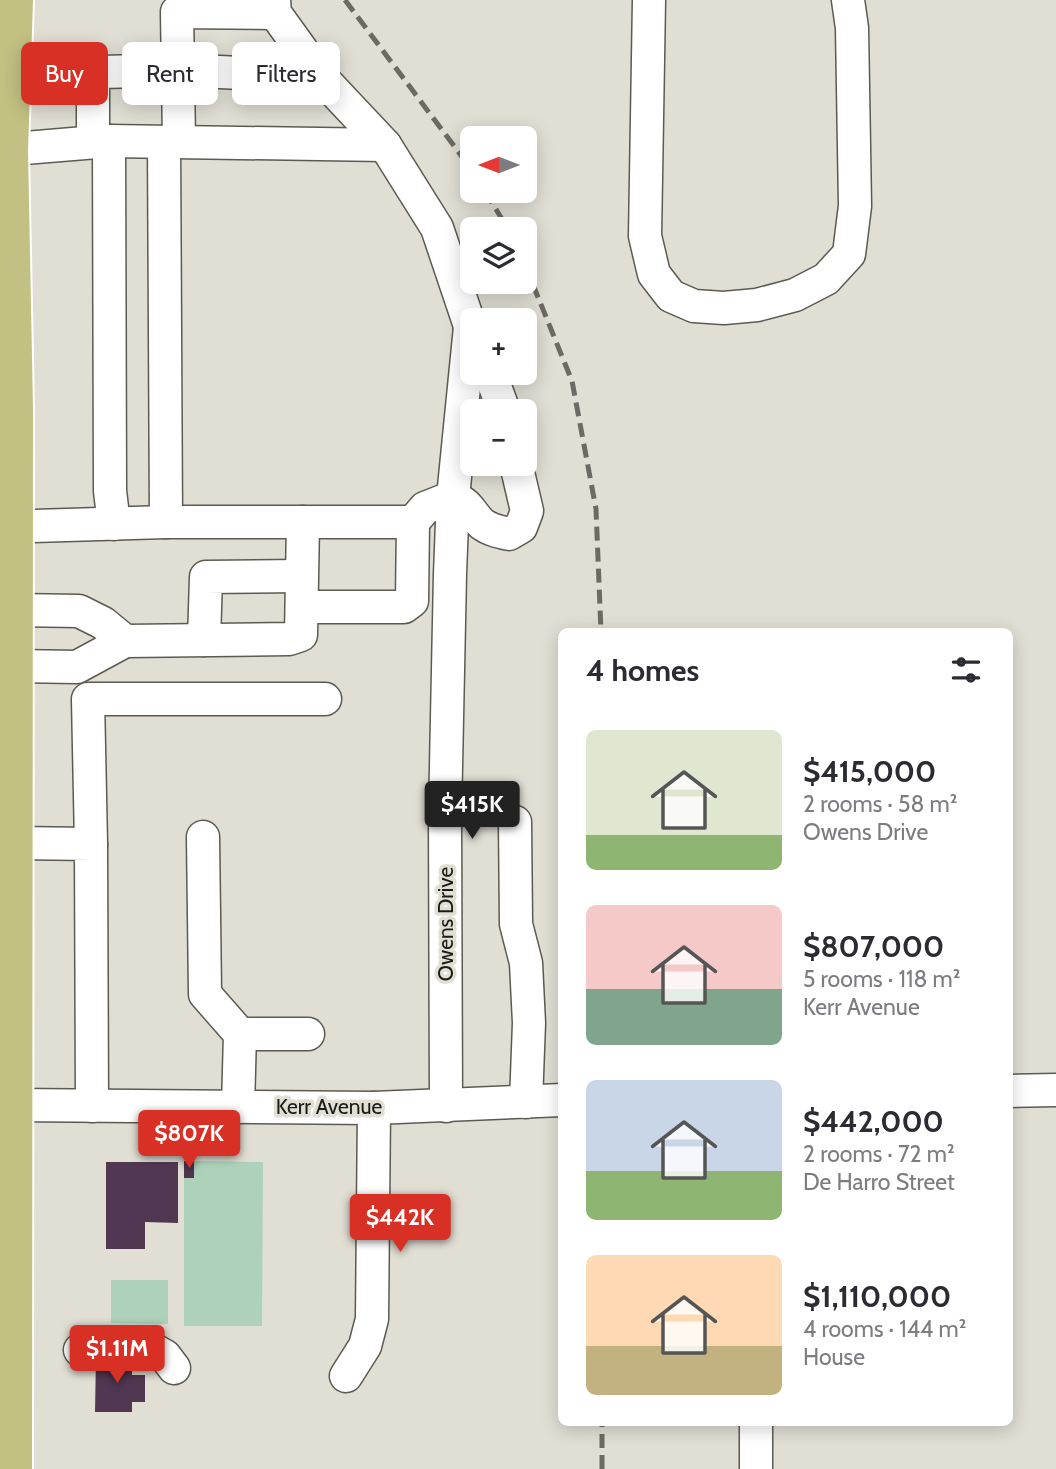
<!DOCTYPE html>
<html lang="en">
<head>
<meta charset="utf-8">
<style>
  body { margin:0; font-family:Cabin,sans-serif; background:#f2f2f3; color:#2b2b33; height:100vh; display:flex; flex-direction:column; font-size:26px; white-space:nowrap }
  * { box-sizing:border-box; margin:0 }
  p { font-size:23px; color:#7c7c81 }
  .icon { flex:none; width:38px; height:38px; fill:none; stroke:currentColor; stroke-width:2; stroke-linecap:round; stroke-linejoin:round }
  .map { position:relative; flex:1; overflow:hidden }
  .drawer { position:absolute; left:558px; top:628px; width:455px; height:798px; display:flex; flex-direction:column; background:#fff; border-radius:10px; box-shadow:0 4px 18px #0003 }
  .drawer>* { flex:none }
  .hud { position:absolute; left:21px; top:42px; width:432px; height:63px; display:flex; gap:14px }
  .needle { width:46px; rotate:270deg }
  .buttons { position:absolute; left:460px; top:126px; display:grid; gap:14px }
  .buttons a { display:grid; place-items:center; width:77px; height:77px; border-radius:10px; background:#fff; box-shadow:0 4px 18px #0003; font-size:35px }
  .price { position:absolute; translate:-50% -60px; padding:0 16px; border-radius:7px; background:#d93025; color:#fff; font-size:23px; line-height:46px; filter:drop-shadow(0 2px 4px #0008) }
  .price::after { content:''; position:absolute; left:50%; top:42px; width:21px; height:16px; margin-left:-10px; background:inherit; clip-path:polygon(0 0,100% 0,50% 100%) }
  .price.current { background:#222; color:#fff }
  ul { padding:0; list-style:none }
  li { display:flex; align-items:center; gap:21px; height:175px; padding:0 28px }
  li span { display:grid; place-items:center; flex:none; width:196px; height:140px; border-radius:10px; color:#555 }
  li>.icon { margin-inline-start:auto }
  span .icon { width:84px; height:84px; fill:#fffc; stroke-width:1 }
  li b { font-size:30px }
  h2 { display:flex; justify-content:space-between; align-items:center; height:84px; padding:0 28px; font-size:30px }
  .chip { padding:0 24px; border-radius:10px; background:#fff; box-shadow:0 4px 18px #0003; font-size:24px; line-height:63px }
  .chip.current { background:#d93025; color:#fff }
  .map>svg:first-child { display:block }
  .green { fill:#add2b9 }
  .building { fill:#513751 }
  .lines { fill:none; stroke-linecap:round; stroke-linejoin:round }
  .minor-casing { stroke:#5d5a51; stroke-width:35 }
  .major-casing { stroke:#fff; stroke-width:42 }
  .minor { stroke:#fff; stroke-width:32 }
  .major { stroke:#c2c082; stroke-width:38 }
  .rail { stroke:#6c6a63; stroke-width:5; stroke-dasharray:14 7; stroke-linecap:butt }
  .labels { text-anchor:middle; stroke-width:7; stroke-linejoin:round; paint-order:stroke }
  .street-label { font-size:21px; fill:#1c1b17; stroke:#e1ded4 }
</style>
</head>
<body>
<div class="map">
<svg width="1056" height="1469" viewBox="0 0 1056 1469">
  <rect width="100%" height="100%" fill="#e1ded4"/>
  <g class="green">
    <polygon points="194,1161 263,1162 262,1326 184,1326 184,1178 194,1178"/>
    <polygon points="111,1280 168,1280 168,1324 111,1323"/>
  </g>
  <g class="building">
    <rect x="184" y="1161" width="10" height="17"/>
    <polygon points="106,1162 178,1162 178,1223 145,1222 145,1249 106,1249"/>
    <polygon points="96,1357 132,1357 132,1375 145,1375 145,1402 132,1402 132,1412 95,1412"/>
  </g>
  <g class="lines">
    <defs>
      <g id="minor">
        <polyline points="649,0 645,236 654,274 671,296 694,306 724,308 757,305 795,295 826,279 849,254 855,206 852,28 848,0"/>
        <polyline points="109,141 110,491 114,524"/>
        <polyline points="93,142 93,78 102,72 178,70 321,77"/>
        <polyline points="164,142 166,522"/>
        <polyline points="179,142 177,12 275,13"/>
        <polyline points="385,145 437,228 472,332"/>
        <polyline points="0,150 109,141 385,145 321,77 275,13 274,0"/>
        <polyline points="490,373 504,411"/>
        <path d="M0,527L166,522H413L425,508L453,497C471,505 470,513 482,524C490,530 500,532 509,534L521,527L527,511L516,464"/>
        <polyline points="302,607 404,607 412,601 413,522"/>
        <polyline points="14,610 79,611 103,623 125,641 77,667 14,666"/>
        <polyline points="204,640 206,577 301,576"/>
        <polyline points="125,641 289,639 301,635 303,522"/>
        <polyline points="515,822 516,924 526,963 529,1023 526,1102"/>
        <polyline points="203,837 205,994 240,1034 238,1107"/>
        <polyline points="14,843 91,844 92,1106"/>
        <polyline points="91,844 88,699 325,699"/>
        <polyline points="240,1034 308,1034"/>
        <polyline points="1010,1091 1056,1090"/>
        <polyline points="13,1105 374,1108 562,1100"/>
        <polyline points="446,1106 445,814 450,574 453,497 470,327"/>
        <polyline points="80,1350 156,1351 165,1356 174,1368"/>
        <polyline points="346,1376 365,1346 372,1319 374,1108"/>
        <polyline points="756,1469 756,1423"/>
      </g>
      <polyline id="major" points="13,1469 14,409 9,150 14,0"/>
    </defs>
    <use href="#minor" class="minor-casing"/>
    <use href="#major" class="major-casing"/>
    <use href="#minor" class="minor"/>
    <use href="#major" class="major"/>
    <g class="rail">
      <polyline points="345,0 472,170"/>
      <polyline points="485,191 508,229"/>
      <polyline points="525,265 572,381 596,509 601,632"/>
      <polyline points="602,1469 602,1423"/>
    </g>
  </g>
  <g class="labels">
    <g class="street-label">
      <text transform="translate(446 924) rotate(-90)" y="7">Owens Drive</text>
      <text x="329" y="1114">Kerr Avenue</text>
    </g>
  </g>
</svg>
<div class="buttons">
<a><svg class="needle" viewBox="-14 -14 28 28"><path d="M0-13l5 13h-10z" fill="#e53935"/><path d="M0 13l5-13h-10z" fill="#7c7c81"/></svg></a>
<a><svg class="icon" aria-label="layers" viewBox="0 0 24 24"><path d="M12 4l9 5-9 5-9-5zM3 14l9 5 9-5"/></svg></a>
<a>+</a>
<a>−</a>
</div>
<b class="price current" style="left:472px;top:841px">$415K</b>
<b class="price" style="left:189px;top:1170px">$807K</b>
<b class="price" style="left:400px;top:1254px">$442K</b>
<b class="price" style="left:117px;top:1385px">$1.11M</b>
<div class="hud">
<a class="chip current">Buy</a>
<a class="chip">Rent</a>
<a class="chip">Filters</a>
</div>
<section class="drawer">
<h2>4 homes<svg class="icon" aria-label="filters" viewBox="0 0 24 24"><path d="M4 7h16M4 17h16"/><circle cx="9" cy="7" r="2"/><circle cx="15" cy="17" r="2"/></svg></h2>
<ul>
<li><span style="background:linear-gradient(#dfe7d0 75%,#8fb573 0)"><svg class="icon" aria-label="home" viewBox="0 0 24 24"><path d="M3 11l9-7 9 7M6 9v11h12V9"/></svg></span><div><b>$415,000</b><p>2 rooms · 58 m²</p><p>Owens Drive</p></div></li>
<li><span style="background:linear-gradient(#f6c9c9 60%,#7fa58c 0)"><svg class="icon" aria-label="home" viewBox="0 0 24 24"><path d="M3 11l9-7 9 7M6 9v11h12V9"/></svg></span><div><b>$807,000</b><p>5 rooms · 118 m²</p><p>Kerr Avenue</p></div></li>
<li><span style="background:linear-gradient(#c9d6e8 65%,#8fb573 0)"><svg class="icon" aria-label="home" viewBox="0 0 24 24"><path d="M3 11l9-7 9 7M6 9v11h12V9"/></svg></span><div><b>$442,000</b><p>2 rooms · 72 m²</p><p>De Harro Street</p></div></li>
<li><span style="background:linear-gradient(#ffd9b3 65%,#c2b280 0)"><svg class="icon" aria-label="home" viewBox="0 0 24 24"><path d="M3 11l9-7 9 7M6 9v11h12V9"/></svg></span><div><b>$1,110,000</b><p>4 rooms · 144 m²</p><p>House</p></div></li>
</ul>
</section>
</div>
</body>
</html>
